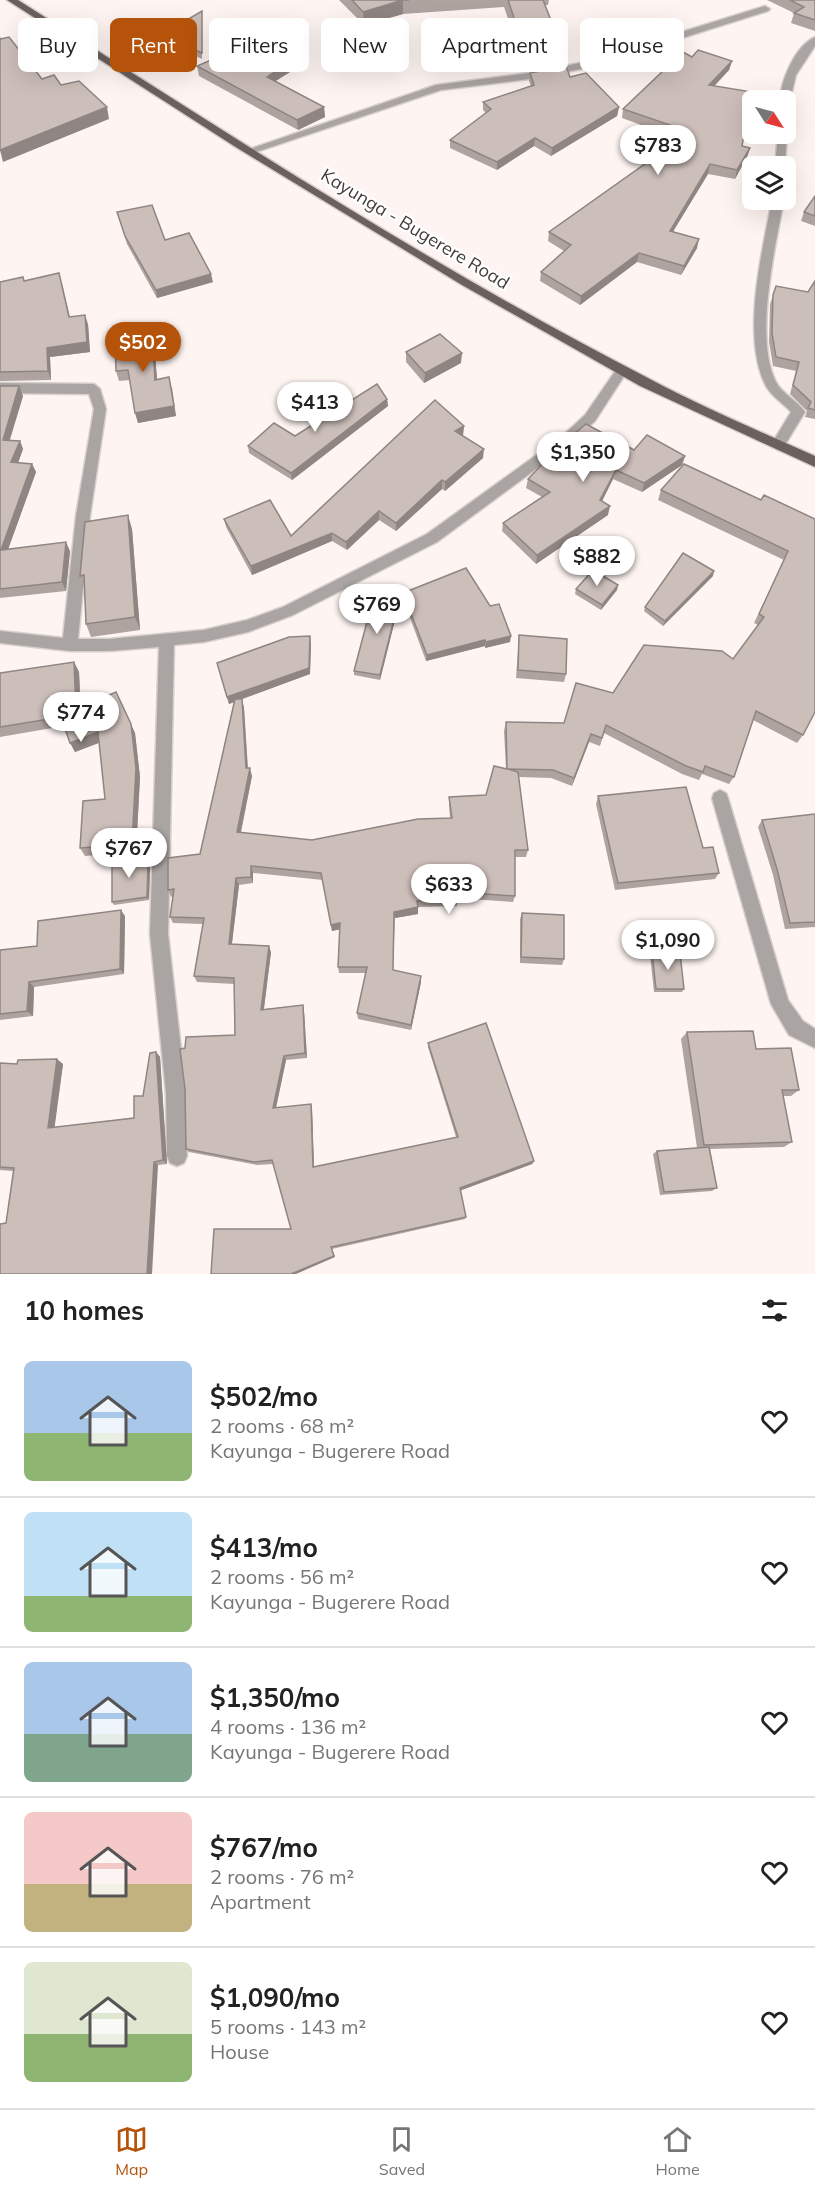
<!DOCTYPE html>
<html lang="en">
<head>
<meta charset="utf-8">
<style>
  body { margin:0; font-family:Mulish,sans-serif; background:#f6f6f6; color:#222; height:100vh; display:flex; flex-direction:column; font-size:22px; white-space:nowrap }
  * { box-sizing:border-box; margin:0 }
  p { font-size:20px; color:#767676 }
  .icon { flex:none; width:33px; height:33px; fill:none; stroke:currentColor; stroke-width:2; stroke-linecap:round; stroke-linejoin:round }
  .map { position:relative; height:1274px; overflow:hidden }
  .drawer { display:flex; flex-direction:column; background:#fff; flex:1 }
  .drawer>* { flex:none }
  .guide { position:absolute; left:18px; top:18px; width:780px; height:54px; display:flex; gap:12px }
  .needle { width:39px; rotate:126deg }
  .tools { position:absolute; left:742px; top:90px; display:grid; gap:12px }
  .tools a { display:grid; place-items:center; width:54px; height:54px; border-radius:9px; background:#fff; box-shadow:0 6px 24px #0002; font-size:30px }
  .price { position:absolute; translate:-50% -51px; padding:0 14px; border-radius:21px; background:#fff; color:#222; font-size:20px; line-height:39px; filter:drop-shadow(0 2px 3px #0008) }
  .price::after { content:''; position:absolute; left:50%; top:36px; width:18px; height:14px; margin-left:-9px; background:inherit; clip-path:polygon(0 0,100% 0,50% 100%) }
  .price.on { background:#b45309; color:#fff }
  ul { padding:0; list-style:none }
  li { display:flex; align-items:center; gap:18px; height:150px; padding:0 24px }
  li+li { border-top:2px solid #e0e0e0 }
  li span { display:grid; place-items:center; flex:none; width:168px; height:120px; border-radius:9px; color:#555 }
  li>.icon { margin-inline-start:auto }
  span .icon { width:72px; height:72px; fill:#fffc; stroke-width:1 }
  li b { font-size:26px }
  h2 { display:flex; justify-content:space-between; align-items:center; height:72px; padding:0 24px; font-size:26px }
  .pill { padding:0 21px; border-radius:9px; background:#fff; box-shadow:0 6px 24px #0002; font-size:21px; line-height:54px }
  .pill.on { background:#b45309; color:#fff }
  .menu { display:flex; justify-content:space-around; align-items:center; height:84px; border-top:2px solid #e0e0e0; background:#fff; font-size:16px; color:#767676 }
  .menu a { display:grid; justify-items:center; gap:3px }
  .menu .on { color:#b45309 }
  .map>svg:first-child { display:block }
  .lines { fill:none; stroke-linecap:round; stroke-linejoin:round }
  .minor-casing { stroke:#d8d0cd; stroke-width:3 }
  .major-casing { stroke:#d8d0cd; stroke-width:3 }
  .minor { fill:#aaa4a2; fill-rule:evenodd }
  .major { fill:#6b605d; fill-rule:evenodd }
  .wall { fill:#afa39f }
  .shaded-wall { fill:#8f8582 }
  .building { fill:#ccbeb9; stroke:#8f8582; stroke-width:1.5 }
  .labels { text-anchor:middle; stroke-width:4.5; stroke-linejoin:round; paint-order:stroke }
  .far-street-label { font-size:18px; fill:#413b39; stroke:#fff }
</style>
</head>
<body>
<div class="map">
<svg width="815" height="1274" viewBox="0 0 815 1274">
  <rect width="100%" height="100%" fill="#fef5f2"/>
  <g class="lines">
    <defs>
      <g id="minor">
        <polygon points="765,6 770,9 768,11 587,68 529,79 441,90 253,153 244,151 436,85 529,73 585,62"/>
        <path d="M815,37V46L796,75L790,100L786,103V100H780C781,80 795,46 815,37Z"/>
        <polygon points="787,132 785,166 775,166 778,134"/>
        <path d="M772,200H784C775,247 754,339 776,382C782,394 797,400 805,412L783,448L778,450L771,445L791,412C782,402 769,395 764,382C742,332 762,252 772,200Z"/>
        <polygon points="622,366 628,370 595,421 570,444 437,542 293,615 248,632 204,642 174,645 168,934 186,1093 187,1156 184,1163 177,1166 170,1163 167,1156 166,1093 150,934 159,647 109,651 70,651 0,643 0,631 63,638 76,516 94,409 89,394 0,393 0,383 94,384 100,389 106,409 90,516 78,639 109,639 204,630 247,620 283,607 427,534 560,438 585,415 618,367"/>
        <polygon points="720,790 726,793 728,798 788,1000 803,1021 815,1029 815,1048 789,1035 771,1004 712,798 714,793"/>
      </g>
      <path id="major" d="M7,0H18C224,131 430,266 648,378C702,407 759,431 815,456V467L640,386L462,285L234,146Z"/>
    </defs>
    <use href="#minor" class="minor-casing"/>
    <use href="#major" class="major-casing"/>
    <use href="#minor" class="minor"/>
    <use href="#major" class="major"/>
  </g>
  <g class="wall">
    <polygon points="339,0 549,0 548,5 545,5 561,64 526,71 504,7 403,14 364,25"/>
    <polygon points="767,0 815,0 815,31 791,23 794,13"/>
    <polygon points="202,11 202,59 162,41 161,35"/>
    <polygon points="692,57 732,61 729,70 714,86 742,146 750,148 747,157 735,179 708,174 673,231 697,248 681,275 637,262 580,305 540,281 541,272 564,251 548,241 549,232 675,142 671,136 622,118 623,109"/>
    <polygon points="197,66 290,72 275,81 324,107 325,117 298,130 199,76"/>
    <polygon points="530,73 570,77 619,107 617,116 551,156 534,146 497,170 450,148 450,140 486,113 483,110 483,102 531,86 529,81"/>
    <polygon points="815,196 815,226 801,221 804,212"/>
    <polygon points="117,212 213,282 157,298 127,244"/>
    <polygon points="24,281 62,283 70,317 88,324 90,352 50,357 51,380 0,381 0,282"/>
    <polygon points="815,281 815,419 805,417 807,411 790,394 796,371 773,366 769,342 770,304 776,286 808,292"/>
    <polygon points="154,343 157,380 172,387 176,416 138,423 130,380 119,381 116,371"/>
    <polygon points="406,352 461,363 424,383 406,362"/>
    <polygon points="0,386 23,396 10,440 20,441 23,449 18,463 32,464 36,472 8,549 70,551 66,591 0,598"/>
    <polygon points="387,399 388,406 292,480 249,453 248,446 295,436"/>
    <polygon points="464,426 463,435 462,435 483,458 445,491 442,489 396,531 379,520 347,550 332,541 252,575 226,527 224,519 291,536"/>
    <polygon points="634,450 685,456 682,465 642,492 613,479 602,501 608,515 536,564 502,531 503,523 542,497 526,488 528,479"/>
    <polygon points="661,490 761,500 815,519 803,735 797,743 753,720 734,777 729,784 702,774 699,780 682,774 604,733 600,746 589,742 572,786 551,778 519,777 528,850 526,857 515,857 515,896 513,902 457,898 457,906 418,907 418,914 395,918 393,971 421,982 411,1030 358,1019 357,1013 366,973 339,973 338,967 340,929 332,931 323,880 253,873 253,883 239,885 232,944 271,952 264,1009 303,1005 304,1011 307,1058 286,1060 276,1108 311,1104 312,1108 314,1167 456,1137 428,1047 428,1043 534,1161 532,1164 461,1190 466,1217 465,1219 332,1249 335,1257 291,1229 273,1164 257,1165 189,1152 186,1149 185,1048 235,1035 234,984 197,982 194,976 203,924 173,923 170,917 173,896 171,897 168,890 200,854 234,702 229,704 217,663 311,643 310,674 241,699 244,708 248,768 252,776 241,833 312,840 450,818 449,805 449,797 486,795 506,769 504,731 506,722 564,723 613,693 733,659 758,625 754,623 784,560 658,500"/>
    <polygon points="132,529 140,630 91,637 86,624 84,586 80,576"/>
    <polygon points="713,576 663,626 644,611 645,607"/>
    <polygon points="618,585 617,590 601,610 575,594 576,589"/>
    <polygon points="403,593 510,642 485,648 485,646 426,661 403,599"/>
    <polygon points="400,595 400,600 380,680 354,675 354,671"/>
    <polygon points="519,635 566,674 564,682 516,678"/>
    <polygon points="74,662 79,672 81,708 135,733 140,777 136,852 85,856 80,848 105,799 99,743 75,752 64,726 0,737 0,673"/>
    <polygon points="598,796 719,873 715,879 615,890 596,804"/>
    <polygon points="815,814 815,927 785,929 773,875 758,827 762,820"/>
    <polygon points="138,855 140,858 140,865 150,868 149,900 114,905 112,902"/>
    <polygon points="522,913 564,959 562,965 520,963 520,919"/>
    <polygon points="125,916 124,974 34,987 33,1016 0,1020 0,950 37,946"/>
    <polygon points="652,952 684,989 682,992 654,992 650,955"/>
    <polygon points="687,1032 756,1049 799,1090 791,1096 783,1096 792,1142 784,1147 710,1149 717,1188 712,1191 660,1195 653,1154 657,1151 697,1148 681,1039"/>
    <polygon points="156,1052 160,1057 167,1164 158,1165 6,1223 13,1171 0,1170 0,1063 17,1064 63,1064 54,1127 134,1118 143,1096"/>
  </g>
  <g class="shaded-wall">
    <polygon points="403,0 403,14 364,25 363,12"/>
    <polygon points="563,51 561,64 526,71 527,57"/>
    <polygon points="732,61 729,70 707,94 709,85"/>
    <polygon points="289,62 290,72 268,86 267,77"/>
    <polygon points="107,107 109,119 3,162 0,150"/>
    <polygon points="324,107 325,117 298,130 297,120"/>
    <polygon points="619,107 617,116 551,156 552,148"/>
    <polygon points="535,138 534,146 497,170 497,162"/>
    <polygon points="750,148 747,157 735,179 737,170"/>
    <polygon points="710,164 708,174 668,240 670,231"/>
    <polygon points="699,239 697,248 681,275 684,266"/>
    <polygon points="639,253 637,262 580,305 581,296"/>
    <polygon points="211,274 213,282 157,298 156,290"/>
    <polygon points="85,315 88,324 90,352 50,357 51,380 48,371 47,348"/>
    <polygon points="152,333 154,343 158,390 155,380"/>
    <polygon points="462,353 461,363 424,383 425,373"/>
    <polygon points="169,377 176,416 138,423 135,413"/>
    <polygon points="19,386 23,396 7,448 3,440"/>
    <polygon points="387,399 388,406 292,480 291,473"/>
    <polygon points="464,426 463,435 455,440 455,431"/>
    <polygon points="20,441 23,449 15,471 11,462"/>
    <polygon points="484,449 483,458 445,491 445,482"/>
    <polygon points="685,456 682,465 642,492 644,483"/>
    <polygon points="32,464 36,472 5,558 1,550"/>
    <polygon points="616,470 613,479 598,509 600,500"/>
    <polygon points="442,480 442,489 396,531 396,523"/>
    <polygon points="610,506 608,515 536,564 537,555"/>
    <polygon points="379,511 379,520 347,550 346,542"/>
    <polygon points="128,515 132,529 140,630 135,617"/>
    <polygon points="332,533 332,541 252,575 251,566"/>
    <polygon points="66,542 70,551 66,591 62,582"/>
    <polygon points="714,571 713,576 663,626 665,621"/>
    <polygon points="618,585 617,590 601,610 602,605"/>
    <polygon points="400,595 400,600 380,680 380,675"/>
    <polygon points="310,636 311,643 310,674 229,704 227,697"/>
    <polygon points="511,636 510,642 485,648 486,642"/>
    <polygon points="485,640 485,646 426,661 427,655"/>
    <polygon points="74,662 79,672 81,719 76,710"/>
    <polygon points="242,699 244,708 248,774 250,768 252,776 239,839 237,832 246,768"/>
    <polygon points="131,724 135,733 140,777 136,852 132,844"/>
    <polygon points="98,732 103,741 75,752 70,743"/>
    <polygon points="591,734 589,742 572,786 574,778"/>
    <polygon points="148,864 150,868 149,900 147,897"/>
    <polygon points="251,866 253,873 253,883 251,877"/>
    <polygon points="236,878 239,885 231,950 229,944"/>
    <polygon points="418,907 418,914 395,918 394,912"/>
    <polygon points="121,910 125,916 124,974 120,969"/>
    <polygon points="340,923 341,929 332,931 331,925"/>
    <polygon points="269,946 271,952 263,1015 261,1010"/>
    <polygon points="421,976 421,982 411,1030 411,1025"/>
    <polygon points="29,982 34,987 33,1016 27,1011"/>
    <polygon points="303,1005 304,1011 307,1058 305,1053"/>
    <polygon points="156,1052 160,1057 167,1164 163,1160"/>
    <polygon points="284,1056 286,1060 275,1112 273,1108"/>
    <polygon points="57,1059 63,1064 54,1132 48,1128"/>
    <polygon points="311,1104 312,1108 314,1170 313,1167"/>
    <polygon points="534,1161 532,1164 459,1191 460,1188"/>
    <polygon points="154,1162 158,1165 152,1274 147,1274"/>
    <polygon points="331,1247 335,1257 296,1274 291,1274"/>
  </g>
  <g class="building">
    <polygon points="352,0 409,0 403,0 363,12"/>
    <polygon points="508,0 543,0 563,51 527,57"/>
    <polygon points="790,0 815,0 815,20 794,13 804,7"/>
    <polygon points="202,11 202,53 161,35"/>
    <polygon points="9,37 42,79 54,75 61,85 79,81 107,107 0,150 0,38 1,39"/>
    <polygon points="248,44 289,62 267,77 324,107 297,120 197,66"/>
    <polygon points="698,50 732,61 709,85 752,92 742,146 750,148 737,170 710,164 670,231 699,239 684,266 639,253 581,296 541,272 571,245 549,232 680,139 673,126 623,109 683,52 692,57"/>
    <polygon points="566,66 570,77 586,73 619,107 552,148 535,138 497,162 450,140 491,109 483,102 534,85 530,73"/>
    <polygon points="815,196 815,216 804,212"/>
    <polygon points="152,205 165,240 189,233 211,274 156,290 125,236 117,212"/>
    <polygon points="59,273 69,317 85,315 87,342 47,348 48,371 0,372 0,282 23,277 24,281"/>
    <polygon points="815,281 815,410 808,408 811,402 793,385 799,362 776,357 772,333 773,295 776,286 808,292"/>
    <polygon points="152,333 155,380 169,377 174,406 135,413 128,370 116,371 115,337"/>
    <polygon points="440,334 462,353 425,373 406,352"/>
    <polygon points="377,384 387,399 291,473 248,446 274,423 295,436"/>
    <polygon points="0,386 19,386 3,440 20,441 11,462 32,464 1,550 66,542 62,582 0,589"/>
    <polygon points="435,400 464,426 455,431 484,449 445,482 442,480 396,523 379,511 346,542 332,533 251,566 224,519 270,500 291,536"/>
    <polygon points="586,424 634,450 647,435 685,456 644,483 616,470 600,500 610,506 537,555 503,523 550,492 528,479 559,447"/>
    <polygon points="684,464 761,500 764,495 815,519 815,712 803,735 756,711 734,777 705,766 703,772 686,766 606,725 602,738 591,734 574,778 553,770 508,769 518,772 528,850 515,850 515,896 457,892 458,899 417,901 418,907 394,912 393,970 421,976 411,1025 357,1013 367,967 338,967 340,923 331,925 321,873 251,866 251,877 236,878 229,944 269,946 261,1010 303,1005 305,1053 284,1056 273,1108 311,1104 313,1167 458,1137 428,1043 486,1023 534,1161 460,1188 466,1217 331,1247 334,1256 291,1274 211,1274 214,1229 291,1229 272,1160 254,1162 186,1149 185,1089 180,1049 185,1048 186,1037 235,1035 234,978 194,976 204,918 170,917 174,889 168,890 168,858 200,854 235,699 242,699 246,768 250,768 237,832 312,840 418,819 452,818 449,797 486,795 494,766 507,769 506,722 564,723 576,683 613,693 644,645 722,651 733,659 764,617 759,614 788,551 661,490"/>
    <polygon points="128,515 135,617 86,624 84,575 80,576 85,522"/>
    <polygon points="683,553 714,571 665,621 645,607"/>
    <polygon points="466,568 490,606 499,604 511,636 486,642 485,640 427,655 403,593"/>
    <polygon points="593,570 618,585 602,605 576,589"/>
    <polygon points="400,595 380,675 354,671 373,599"/>
    <polygon points="519,635 567,639 566,674 518,670"/>
    <polygon points="310,636 309,668 227,697 217,663 289,637"/>
    <polygon points="74,662 76,710 116,692 131,724 136,768 132,844 80,848 83,801 105,799 98,732 70,743 61,717 0,727 0,673"/>
    <polygon points="686,787 703,848 713,847 719,873 618,883 598,796"/>
    <polygon points="815,814 815,922 790,923 777,869 762,820"/>
    <polygon points="138,855 138,865 148,864 147,897 112,902 112,859"/>
    <polygon points="121,910 120,969 29,982 27,1011 0,1014 0,950 37,946 38,921"/>
    <polygon points="522,913 564,915 564,959 521,957"/>
    <polygon points="652,952 680,953 684,989 656,989"/>
    <polygon points="753,1031 756,1049 791,1048 799,1090 782,1090 792,1142 704,1145 687,1032"/>
    <polygon points="156,1052 163,1160 154,1162 147,1274 0,1274 0,1224 6,1223 14,1168 0,1167 0,1063 17,1064 18,1060 57,1059 48,1128 134,1118 134,1096 143,1096 150,1053"/>
    <polygon points="709,1147 717,1188 664,1192 657,1151"/>
  </g>
  <g class="labels">
    <g class="far-street-label">
      <text transform="translate(415 229) rotate(31)" y="6">Kayunga - Bugerere Road</text>
    </g>
  </g>
</svg>
<div class="tools">
<a><svg class="needle" viewBox="-14 -14 28 28"><path d="M0-13l5 13h-10z" fill="#e53935"/><path d="M0 13l5-13h-10z" fill="#767676"/></svg></a>
<a><svg class="icon" aria-label="layers" viewBox="0 0 24 24"><path d="M12 4l9 5-9 5-9-5zM3 14l9 5 9-5"/></svg></a>
</div>
<b class="price" style="left:658px;top:176px">$783</b>
<b class="price on" style="left:143px;top:373px">$502</b>
<b class="price" style="left:315px;top:433px">$413</b>
<b class="price" style="left:583px;top:483px">$1,350</b>
<b class="price" style="left:597px;top:587px">$882</b>
<b class="price" style="left:377px;top:635px">$769</b>
<b class="price" style="left:81px;top:743px">$774</b>
<b class="price" style="left:129px;top:879px">$767</b>
<b class="price" style="left:449px;top:915px">$633</b>
<b class="price" style="left:668px;top:971px">$1,090</b>
<div class="guide">
<a class="pill">Buy</a>
<a class="pill on">Rent</a>
<a class="pill">Filters</a>
<a class="pill">New</a>
<a class="pill">Apartment</a>
<a class="pill">House</a>
</div>
</div>
<section class="drawer">
<h2>10 homes<svg class="icon" aria-label="filters" viewBox="0 0 24 24"><path d="M4 7h16M4 17h16"/><circle cx="9" cy="7" r="2"/><circle cx="15" cy="17" r="2"/></svg></h2>
<ul>
<li><span style="background:linear-gradient(#a9c7e8 60%,#8fb573 0)"><svg class="icon" aria-label="home" viewBox="0 0 24 24"><path d="M3 11l9-7 9 7M6 9v11h12V9"/></svg></span><div><b>$502/mo</b><p>2 rooms · 68 m²</p><p>Kayunga - Bugerere Road</p></div><svg class="icon" aria-label="heart" viewBox="0 0 24 24"><path d="M12 20l-8-8c-3-5 5-10 8-4 3-6 11-1 8 4z"/></svg></li>
<li><span style="background:linear-gradient(#bfe0f5 70%,#8fb573 0)"><svg class="icon" aria-label="home" viewBox="0 0 24 24"><path d="M3 11l9-7 9 7M6 9v11h12V9"/></svg></span><div><b>$413/mo</b><p>2 rooms · 56 m²</p><p>Kayunga - Bugerere Road</p></div><svg class="icon" aria-label="heart" viewBox="0 0 24 24"><path d="M12 20l-8-8c-3-5 5-10 8-4 3-6 11-1 8 4z"/></svg></li>
<li><span style="background:linear-gradient(#a9c7e8 60%,#7fa58c 0)"><svg class="icon" aria-label="home" viewBox="0 0 24 24"><path d="M3 11l9-7 9 7M6 9v11h12V9"/></svg></span><div><b>$1,350/mo</b><p>4 rooms · 136 m²</p><p>Kayunga - Bugerere Road</p></div><svg class="icon" aria-label="heart" viewBox="0 0 24 24"><path d="M12 20l-8-8c-3-5 5-10 8-4 3-6 11-1 8 4z"/></svg></li>
<li><span style="background:linear-gradient(#f6c9c9 60%,#c2b280 0)"><svg class="icon" aria-label="home" viewBox="0 0 24 24"><path d="M3 11l9-7 9 7M6 9v11h12V9"/></svg></span><div><b>$767/mo</b><p>2 rooms · 76 m²</p><p>Apartment</p></div><svg class="icon" aria-label="heart" viewBox="0 0 24 24"><path d="M12 20l-8-8c-3-5 5-10 8-4 3-6 11-1 8 4z"/></svg></li>
<li><span style="background:linear-gradient(#dfe7d0 60%,#8fb573 0)"><svg class="icon" aria-label="home" viewBox="0 0 24 24"><path d="M3 11l9-7 9 7M6 9v11h12V9"/></svg></span><div><b>$1,090/mo</b><p>5 rooms · 143 m²</p><p>House</p></div><svg class="icon" aria-label="heart" viewBox="0 0 24 24"><path d="M12 20l-8-8c-3-5 5-10 8-4 3-6 11-1 8 4z"/></svg></li>
</ul>
</section>
<nav class="menu">
<a class="on"><svg class="icon" aria-label="map" viewBox="0 0 24 24"><path d="M3 6l6-2 6 2 6-2v14l-6 2-6-2-6 2zM9 4v14M15 6v14"/></svg>Map</a>
<a><svg class="icon" aria-label="saved" viewBox="0 0 24 24"><path d="M7 4h10v16l-5-4-5 4z"/></svg>Saved</a>
<a><svg class="icon" aria-label="home" viewBox="0 0 24 24"><path d="M3 11l9-7 9 7M6 9v11h12V9"/></svg>Home</a>
</nav>
</body>
</html>
